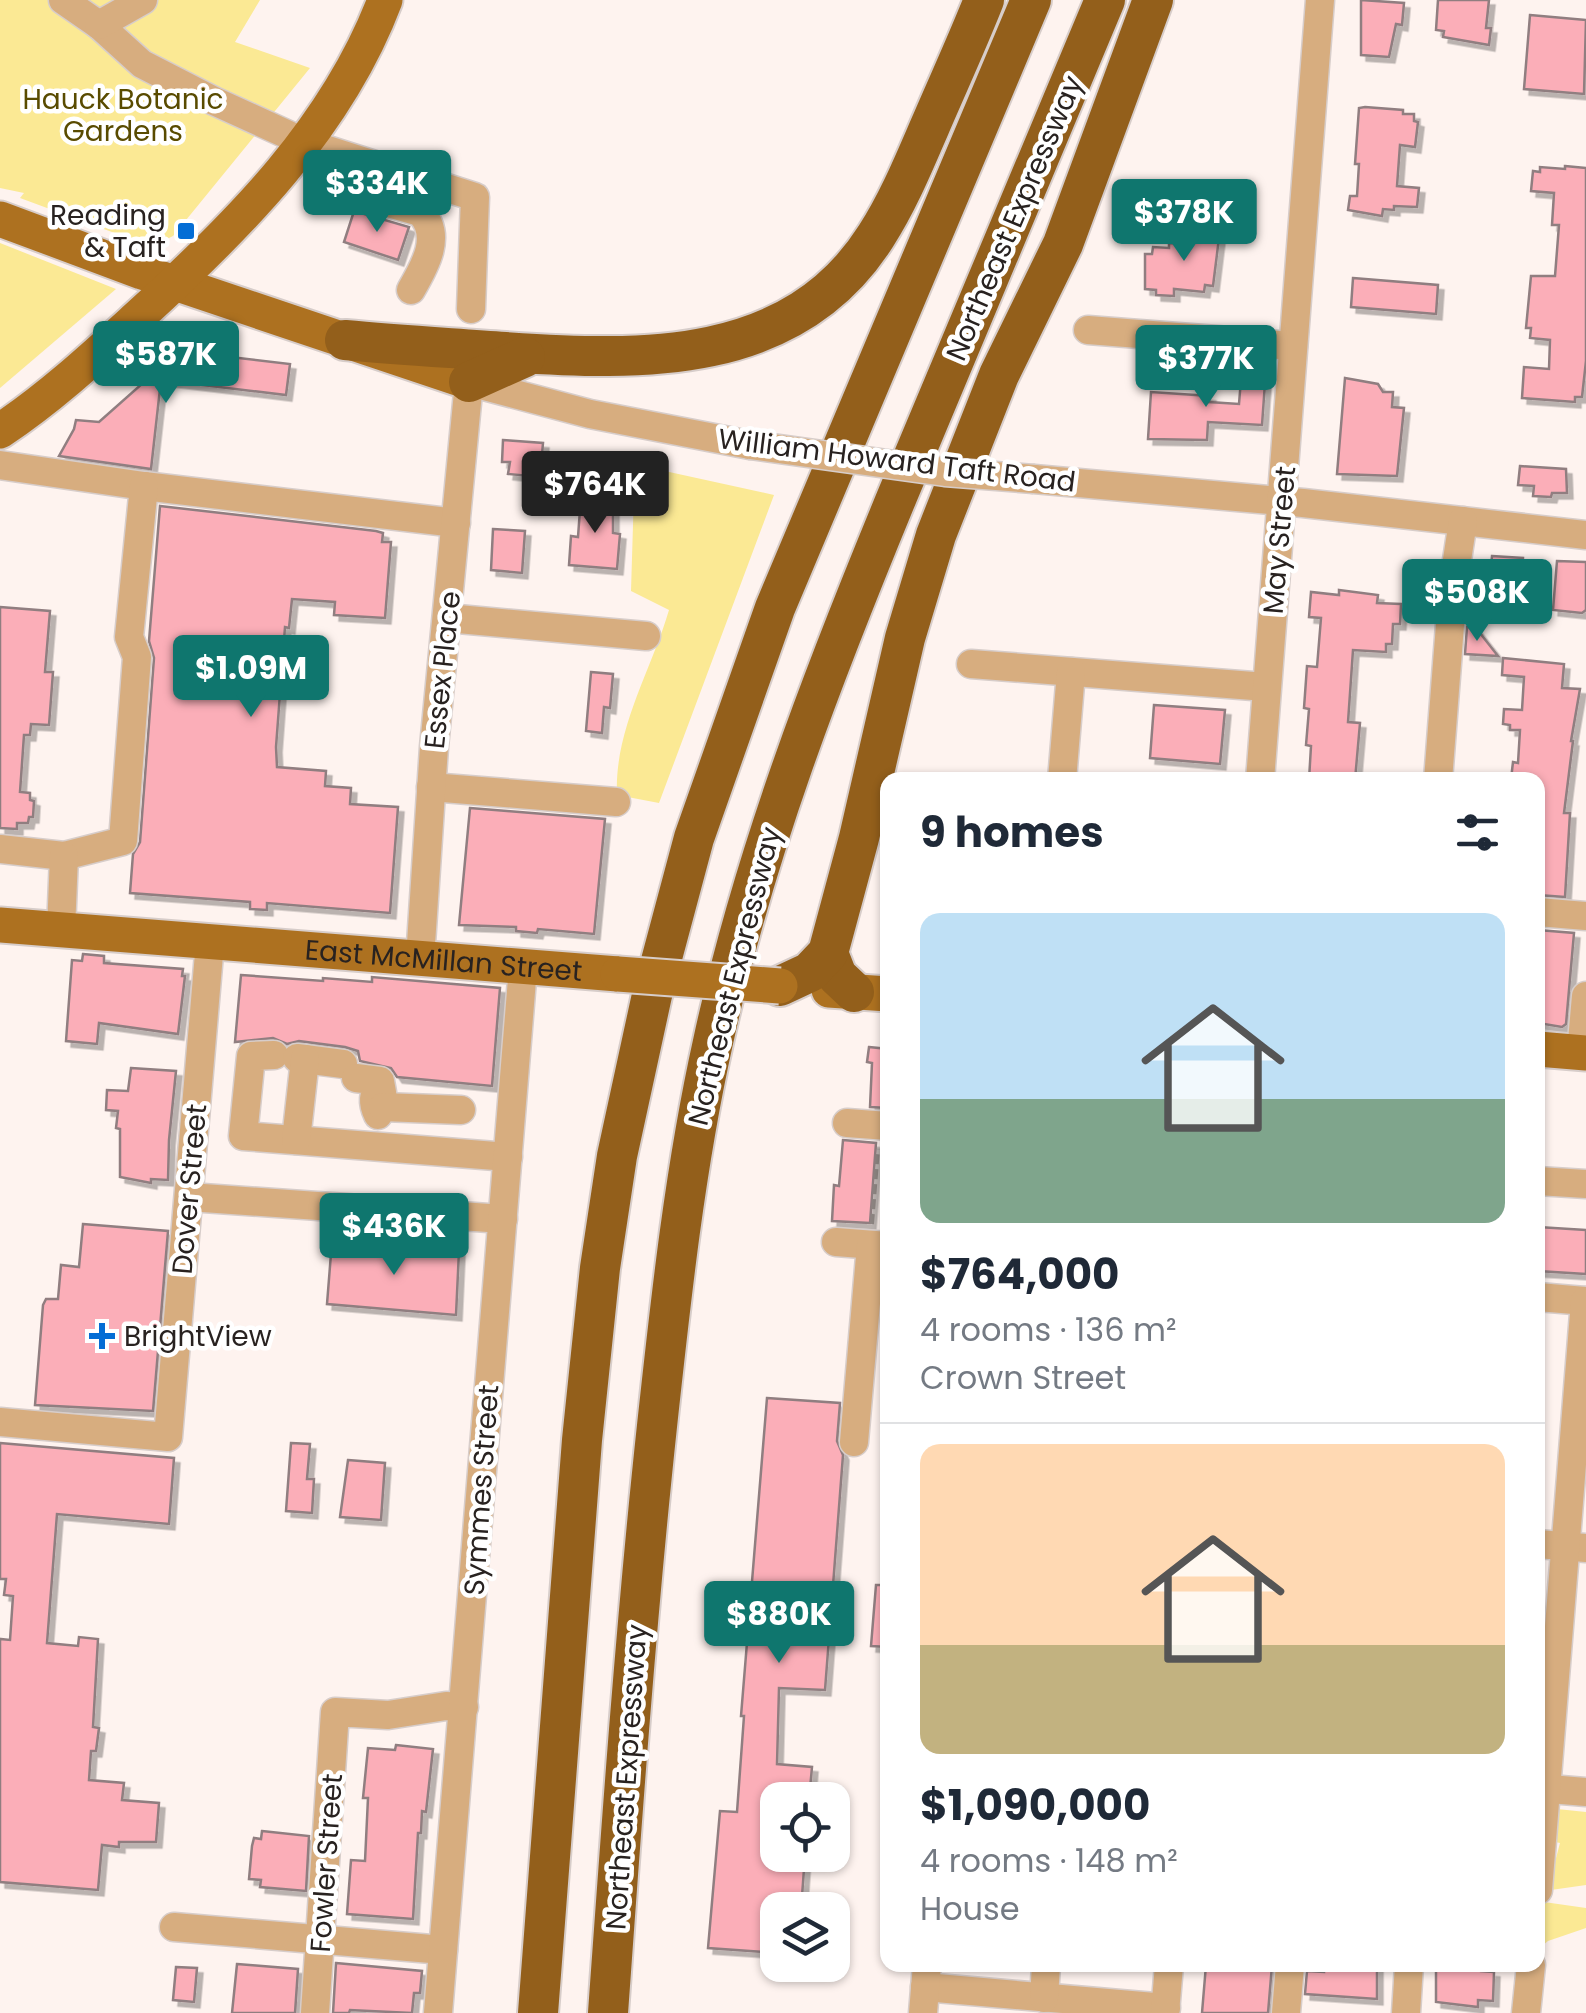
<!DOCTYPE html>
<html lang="en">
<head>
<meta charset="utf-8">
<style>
  body { margin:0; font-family:Poppins,sans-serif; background:#f2f2f3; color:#1f2937; height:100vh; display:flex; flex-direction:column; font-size:38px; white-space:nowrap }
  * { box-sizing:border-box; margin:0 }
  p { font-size:32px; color:#747a83 }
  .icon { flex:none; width:55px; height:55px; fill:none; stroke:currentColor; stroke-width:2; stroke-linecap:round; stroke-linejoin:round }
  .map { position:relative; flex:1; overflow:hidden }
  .drawer { position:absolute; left:880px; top:772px; width:665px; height:1200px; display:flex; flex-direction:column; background:#fff; border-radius:20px; box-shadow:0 2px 8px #0004 }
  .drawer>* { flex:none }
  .fabs { position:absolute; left:760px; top:1782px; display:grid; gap:20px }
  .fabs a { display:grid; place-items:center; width:90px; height:90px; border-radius:20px; background:#fff; box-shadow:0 2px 8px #0004; font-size:50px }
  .price { position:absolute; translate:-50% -85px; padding:0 22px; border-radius:10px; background:#0f766e; color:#fff; font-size:32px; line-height:65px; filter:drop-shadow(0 2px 5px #0008) }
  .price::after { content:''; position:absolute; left:50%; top:60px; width:30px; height:22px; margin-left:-15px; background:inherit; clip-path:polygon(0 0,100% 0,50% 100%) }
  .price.selected { background:#222; color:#fff }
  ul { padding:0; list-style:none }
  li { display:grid; align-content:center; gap:20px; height:530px; padding:0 40px }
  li+li { border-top:2px solid #e0e1e3 }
  li span { display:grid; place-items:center; height:310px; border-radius:20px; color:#555 }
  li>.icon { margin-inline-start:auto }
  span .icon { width:180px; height:180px; fill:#fffc; stroke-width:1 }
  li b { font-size:42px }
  h2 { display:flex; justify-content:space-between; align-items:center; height:120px; padding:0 40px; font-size:42px }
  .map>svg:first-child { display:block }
  .green { fill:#fbe994 }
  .building { fill:#fbaeb8; stroke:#907e80; stroke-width:2.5; filter:url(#shadow) }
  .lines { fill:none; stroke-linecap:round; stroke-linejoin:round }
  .minor-casing { stroke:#d7cdca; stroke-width:31 }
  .major-casing { stroke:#d7cdca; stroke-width:39 }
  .highway-casing { stroke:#d7cdca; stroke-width:44 }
  .path { stroke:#8d8582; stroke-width:4; stroke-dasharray:10 5; stroke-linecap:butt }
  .minor { stroke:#d7ad7f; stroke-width:28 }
  .major { stroke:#ad7120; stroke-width:35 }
  .highway { stroke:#935f1b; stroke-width:40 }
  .minor-bridge-casing { stroke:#d7cdca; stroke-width:31; stroke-linecap:butt }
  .major-bridge-casing { stroke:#d7cdca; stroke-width:39; stroke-linecap:butt }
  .minor-bridge { stroke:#d7ad7f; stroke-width:28 }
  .major-bridge { stroke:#ad7120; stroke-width:35 }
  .poi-dot { fill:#046dd5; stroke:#fff; stroke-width:4 }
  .labels { text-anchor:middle; stroke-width:9; stroke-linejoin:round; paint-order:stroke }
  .park-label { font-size:28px; fill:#594b00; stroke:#fff }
  .poi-label { font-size:28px; fill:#282220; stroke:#fff; text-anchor:end }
  .street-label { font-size:28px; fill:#282220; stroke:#fff }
</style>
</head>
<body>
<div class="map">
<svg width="1586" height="2013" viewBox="0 0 1586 2013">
  <defs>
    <filter id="shadow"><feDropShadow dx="5.5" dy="5.5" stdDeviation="0" flood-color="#0004"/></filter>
  </defs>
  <rect width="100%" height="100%" fill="#fef3ef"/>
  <g class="green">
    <polygon points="0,0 260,0 235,42 310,68 173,236 159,243 139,242 20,198 24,193 0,188"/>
    <polygon points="0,243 116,289 0,388"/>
    <path d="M619,461L774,495L659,803L617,795C614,730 651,671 669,610L631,591L634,492Z"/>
    <polygon points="1538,1807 1586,1812 1586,1885 1551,1890 1544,1902 1586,1908 1586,1928 1548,1941 1538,1949 1538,1868 1555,1862 1560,1843 1538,1838"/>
  </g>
  <g class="building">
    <polygon points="1361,0 1404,3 1402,25 1396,24 1389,57 1361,55"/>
    <polygon points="1438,0 1489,0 1486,28 1491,28 1489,45 1443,37 1444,31 1436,30"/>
    <polygon points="1530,15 1586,20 1584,94 1524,89"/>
    <polygon points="1365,107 1403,110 1403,114 1414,114 1414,121 1418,122 1415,147 1400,145 1397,186 1419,188 1417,207 1394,206 1394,210 1383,209 1382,216 1348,210 1350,196 1357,196 1359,164 1355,164 1359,108"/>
    <polygon points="1565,166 1586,168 1586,361 1582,397 1575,397 1575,402 1522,398 1524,367 1549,369 1550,340 1530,338 1531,328 1526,328 1531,276 1555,276 1559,225 1552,225 1554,193 1531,191 1533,171 1540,172 1540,167 1565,169"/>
    <polygon points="354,211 409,227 398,260 344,242"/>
    <polygon points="1189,228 1220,230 1213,286 1205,285 1204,292 1174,289 1174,296 1156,295 1156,290 1145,289 1145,254 1152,254 1153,247 1169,248 1169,243 1184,244 1187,242"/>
    <polygon points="1353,278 1438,285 1436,314 1351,307"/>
    <polygon points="179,351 290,364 286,395 161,380 151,469 59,456 74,429 76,420 99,422"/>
    <polygon points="1242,367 1266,369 1262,425 1208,422 1207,440 1148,439 1151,392 1210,396 1209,402 1239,404"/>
    <polygon points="1345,378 1378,384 1383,392 1393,392 1392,407 1404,408 1397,476 1337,474"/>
    <polygon points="503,440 543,443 540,477 508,474 510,462 502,462"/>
    <polygon points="1520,466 1566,469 1567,493 1552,493 1551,497 1533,496 1534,486 1518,485"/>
    <polygon points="581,496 613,499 613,533 620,534 617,569 569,565 571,536 578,537"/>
    <polygon points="160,506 376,531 383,533 382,542 391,542 385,618 334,615 335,602 292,599 289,628 285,627 276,747 277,767 326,771 325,786 351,788 350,804 398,807 390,913 267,903 267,910 250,909 250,902 130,893 133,854 140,842 154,658 149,641"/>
    <polygon points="493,529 525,531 522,573 491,570"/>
    <polygon points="1492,556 1523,558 1522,580 1490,577"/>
    <polygon points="1557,561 1586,562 1586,610 1582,613 1553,610"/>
    <polygon points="1339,590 1378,595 1377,603 1401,604 1400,624 1393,624 1392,644 1386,644 1386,652 1353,650 1348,722 1360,723 1355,780 1309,780 1311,746 1306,745 1309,709 1304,708 1307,666 1317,667 1321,618 1309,617 1311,592 1339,595"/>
    <polygon points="0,607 50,611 45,672 53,672 49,725 31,724 30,735 24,735 20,792 30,793 30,800 34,801 33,817 29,817 28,823 17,823 17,829 0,828"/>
    <polygon points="1467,627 1476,628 1498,656 1465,654"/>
    <polygon points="1503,658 1564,664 1562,688 1580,689 1571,741 1573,741 1564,813 1570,813 1565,897 1538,895 1538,780 1511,779 1513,762 1518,763 1520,730 1510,730 1510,725 1503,724 1504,709 1522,710 1524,677 1502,675"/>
    <polygon points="591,672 613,674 610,708 604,707 602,733 586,731"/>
    <polygon points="1154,705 1225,710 1220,764 1150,758"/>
    <polygon points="470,808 605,819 594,934 538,929 537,933 516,931 516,927 459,925"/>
    <polygon points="1538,930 1574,933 1566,1024 1562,1027 1538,1023 1538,980 1541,975 1538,964"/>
    <polygon points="83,954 104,956 104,963 183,969 182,976 185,976 178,1034 99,1023 97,1044 66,1041 72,960 82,961"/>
    <polygon points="241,975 323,981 323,978 372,982 372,977 500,988 492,1086 397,1077 391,1068 360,1061 358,1051 345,1047 299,1041 287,1044 273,1038 235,1042"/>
    <polygon points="869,1047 888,1049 888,1108 870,1107 872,1063 867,1062"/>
    <polygon points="131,1068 176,1071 169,1140 168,1180 151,1179 151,1183 120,1177 120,1129 116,1128 118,1111 106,1110 107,1090 128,1091"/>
    <polygon points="843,1140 876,1143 870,1223 832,1221 834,1185 839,1186"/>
    <polygon points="83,1224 168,1231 153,1411 35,1405 43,1305 46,1299 58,1299 61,1265 79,1267"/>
    <polygon points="1538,1227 1586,1230 1586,1274 1538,1271"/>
    <polygon points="332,1241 459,1251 456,1315 327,1304"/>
    <polygon points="767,1398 840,1403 837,1441 843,1455 825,1690 779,1688 777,1764 812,1767 809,1800 778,1800 778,1855 805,1855 801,1910 778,1910 778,1953 708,1948 720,1811 737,1812 744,1716 741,1716"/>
    <polygon points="0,1443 174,1458 169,1524 57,1514 47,1643 78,1646 79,1637 98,1639 93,1727 99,1728 96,1751 91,1751 89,1780 124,1783 122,1800 159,1803 156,1842 119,1842 119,1847 102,1845 98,1890 0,1882 0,1639 10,1640 13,1596 4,1595 6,1579 0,1579"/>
    <polygon points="291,1443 310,1444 307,1479 314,1479 312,1513 286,1511"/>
    <polygon points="348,1460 385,1463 381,1520 340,1517"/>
    <polygon points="876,1585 888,1585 888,1647 871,1646"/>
    <polygon points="396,1745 433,1749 426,1812 422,1811 421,1833 418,1833 413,1919 347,1914 351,1860 365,1861 368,1798 363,1798 368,1748 395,1750"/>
    <polygon points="262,1831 309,1836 306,1891 260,1887 261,1880 249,1879 252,1846 254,1838 261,1839"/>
    <polygon points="336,1963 422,1971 420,1993 414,1993 412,2013 350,2010 349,2013 333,2013"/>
    <polygon points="237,1964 298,1969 295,2013 232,2013"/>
    <polygon points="1206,1965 1272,1965 1268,2013 1202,2013"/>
    <polygon points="1324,1965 1377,1965 1377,1999 1305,1994 1307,1971 1324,1972"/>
    <polygon points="1455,1965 1481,1965 1481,1971 1494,1972 1493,2001 1478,2000 1478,2007 1436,2002 1436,1968 1454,1970"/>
    <polygon points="176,1967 197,1968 194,2002 173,2000"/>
  </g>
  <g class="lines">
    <defs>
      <g id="minor">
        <polyline points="63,0 99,25 142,64 214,101 306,143 475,197 471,309"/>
        <polyline points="99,25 143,0"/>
        <path d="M336,188L420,212C443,235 425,266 411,290"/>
        <polyline points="1088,330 1293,346"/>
        <polyline points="0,465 144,486 456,523"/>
        <polyline points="1034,479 1303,503 1586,535"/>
        <polyline points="447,618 646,636"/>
        <polyline points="971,664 1266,687"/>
        <polyline points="1062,780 1071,672"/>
        <polyline points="1260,780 1320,0"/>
        <polyline points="1438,780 1453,586 1463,521"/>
        <polyline points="431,787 616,802"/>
        <polyline points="0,849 64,856 123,841 137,657 129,637 144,486"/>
        <polyline points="1538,912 1586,916"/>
        <polyline points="61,930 64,856"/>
        <polyline points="420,959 434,747 469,382 590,414 750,445"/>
        <polyline points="1581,1053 1586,996"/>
        <polyline points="274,1055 251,1056 243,1136 508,1157"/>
        <polyline points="297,1058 343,1064"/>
        <path d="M356,1078L380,1081C382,1095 386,1102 378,1115C373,1105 372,1095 380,1085"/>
        <polyline points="383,1107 461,1110"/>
        <polyline points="847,1123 888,1126"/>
        <polyline points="296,1140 305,1059"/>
        <polyline points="1538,1181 1586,1184"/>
        <polyline points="189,1197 503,1219"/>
        <polyline points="836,1242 888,1246"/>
        <polyline points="1538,1297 1586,1301"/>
        <polyline points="0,1422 168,1437 210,942"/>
        <polyline points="854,1442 871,1245"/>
        <polyline points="1538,1544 1586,1548"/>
        <polyline points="1538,1788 1586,1792"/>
        <polyline points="1538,1890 1585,1301"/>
        <polyline points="174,1927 443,1950"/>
        <polyline points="925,1987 1166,2008"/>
        <polyline points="1044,1998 1046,1965"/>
        <polyline points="315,2013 335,1712 388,1715 446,1706 464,1707"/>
        <polyline points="438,2013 523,967"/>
        <polyline points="923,2013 927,1965"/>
        <polyline points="1165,2013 1169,1965"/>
        <polyline points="1286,2013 1290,1965"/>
        <polyline points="1406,2013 1409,1965"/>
        <polyline points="1526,2013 1531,1965"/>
      </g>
      <g id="major">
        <polyline points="0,219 142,272 469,382"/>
        <path d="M0,431C51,397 95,356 140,315C239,225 337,127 385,0"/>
        <path id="s1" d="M0,925L618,974"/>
        <polyline points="829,990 888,994"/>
        <polyline points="1538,1049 1586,1053"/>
      </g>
      <g id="highway">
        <path d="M345,340C398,345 452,348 505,352C641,361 793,367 876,236C898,202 914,163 930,126C948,84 967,43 984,0"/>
        <polyline points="469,382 525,357"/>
        <polyline points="828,953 837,976 854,992"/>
        <polyline points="780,986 810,972 828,953 859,838 905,638 936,535 999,375 1063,244 1153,0"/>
        <polyline points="538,2013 582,1440 600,1268 617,1156 652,995 694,838 775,608 1031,0"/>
        <path d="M608,2013C622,1817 636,1621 657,1426C671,1297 685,1168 713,1042C754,853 824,673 898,494C966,329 1037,165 1105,0"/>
      </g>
    </defs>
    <use href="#minor" class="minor-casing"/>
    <use href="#major" class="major-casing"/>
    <use href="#highway" class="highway-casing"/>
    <polyline class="path" points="872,1224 878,1149"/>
    <use href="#minor" class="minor"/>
    <use href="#major" class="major"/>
    <use href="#highway" class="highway"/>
    <defs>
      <polyline id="minor-bridge" points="750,445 945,472 1034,479"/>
      <polyline id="major-bridge" points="618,974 780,986"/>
    </defs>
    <use href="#minor-bridge" class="minor-bridge-casing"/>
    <use href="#major-bridge" class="major-bridge-casing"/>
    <use href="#minor-bridge" class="minor-bridge"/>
    <use href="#major-bridge" class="major-bridge"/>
  </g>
  <g class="poi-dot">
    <rect x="176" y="221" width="20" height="20" rx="5"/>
    <path d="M97 1321h10v10h10v10h-10v10h-10v-10h-10v-10h10z"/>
  </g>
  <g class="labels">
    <g class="park-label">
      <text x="123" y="109">Hauck Botanic<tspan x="123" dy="32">Gardens</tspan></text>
    </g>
    <g class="poi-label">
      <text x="166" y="225">Reading<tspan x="166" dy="32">&amp; Taft</tspan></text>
      <text x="124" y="1346" text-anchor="start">BrightView</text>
    </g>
    <g class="street-label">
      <text transform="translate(1014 218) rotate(-67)" y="10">Northeast Expressway</text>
      <text transform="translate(897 460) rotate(7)" y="10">William Howard Taft Road</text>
      <text transform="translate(1279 540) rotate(-85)" y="10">May Street</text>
      <text transform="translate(442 670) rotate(-84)" y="10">Essex Place</text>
      <text dy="10" stroke="none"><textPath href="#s1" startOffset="445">East McMillan Street</textPath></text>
      <text transform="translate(734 976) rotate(-76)" y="10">Northeast Expressway</text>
      <text transform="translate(189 1189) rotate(-85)" y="10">Dover Street</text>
      <text transform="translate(481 1490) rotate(-86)" y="10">Symmes Street</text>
      <text transform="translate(626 1777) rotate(-86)" y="10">Northeast Expressway</text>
      <text transform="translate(326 1863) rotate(-86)" y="10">Fowler Street</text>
    </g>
  </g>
</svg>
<div class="fabs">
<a><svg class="icon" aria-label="locate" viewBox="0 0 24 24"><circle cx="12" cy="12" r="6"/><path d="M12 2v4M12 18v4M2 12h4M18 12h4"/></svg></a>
<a><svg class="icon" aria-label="layers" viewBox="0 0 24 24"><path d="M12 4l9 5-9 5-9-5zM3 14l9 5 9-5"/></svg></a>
</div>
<b class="price" style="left:377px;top:235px">$334K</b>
<b class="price" style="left:1184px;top:264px">$378K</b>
<b class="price" style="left:166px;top:406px">$587K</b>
<b class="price" style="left:1206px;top:410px">$377K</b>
<b class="price selected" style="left:595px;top:536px">$764K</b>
<b class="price" style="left:1477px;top:644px">$508K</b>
<b class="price" style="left:251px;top:720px">$1.09M</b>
<b class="price" style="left:394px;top:1278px">$436K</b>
<b class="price" style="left:779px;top:1666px">$880K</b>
<section class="drawer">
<h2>9 homes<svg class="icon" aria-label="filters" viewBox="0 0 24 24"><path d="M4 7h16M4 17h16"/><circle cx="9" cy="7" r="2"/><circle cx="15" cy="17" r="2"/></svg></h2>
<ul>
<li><span style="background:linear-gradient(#bfe0f5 60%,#7fa58c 0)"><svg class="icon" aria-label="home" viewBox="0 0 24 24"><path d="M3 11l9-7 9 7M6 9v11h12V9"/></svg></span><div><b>$764,000</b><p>4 rooms · 136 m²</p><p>Crown Street</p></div></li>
<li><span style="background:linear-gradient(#ffd9b3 65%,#c2b280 0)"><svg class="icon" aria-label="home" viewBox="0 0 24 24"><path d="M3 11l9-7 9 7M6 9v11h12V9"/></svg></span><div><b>$1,090,000</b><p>4 rooms · 148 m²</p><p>House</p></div></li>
</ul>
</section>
</div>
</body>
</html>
